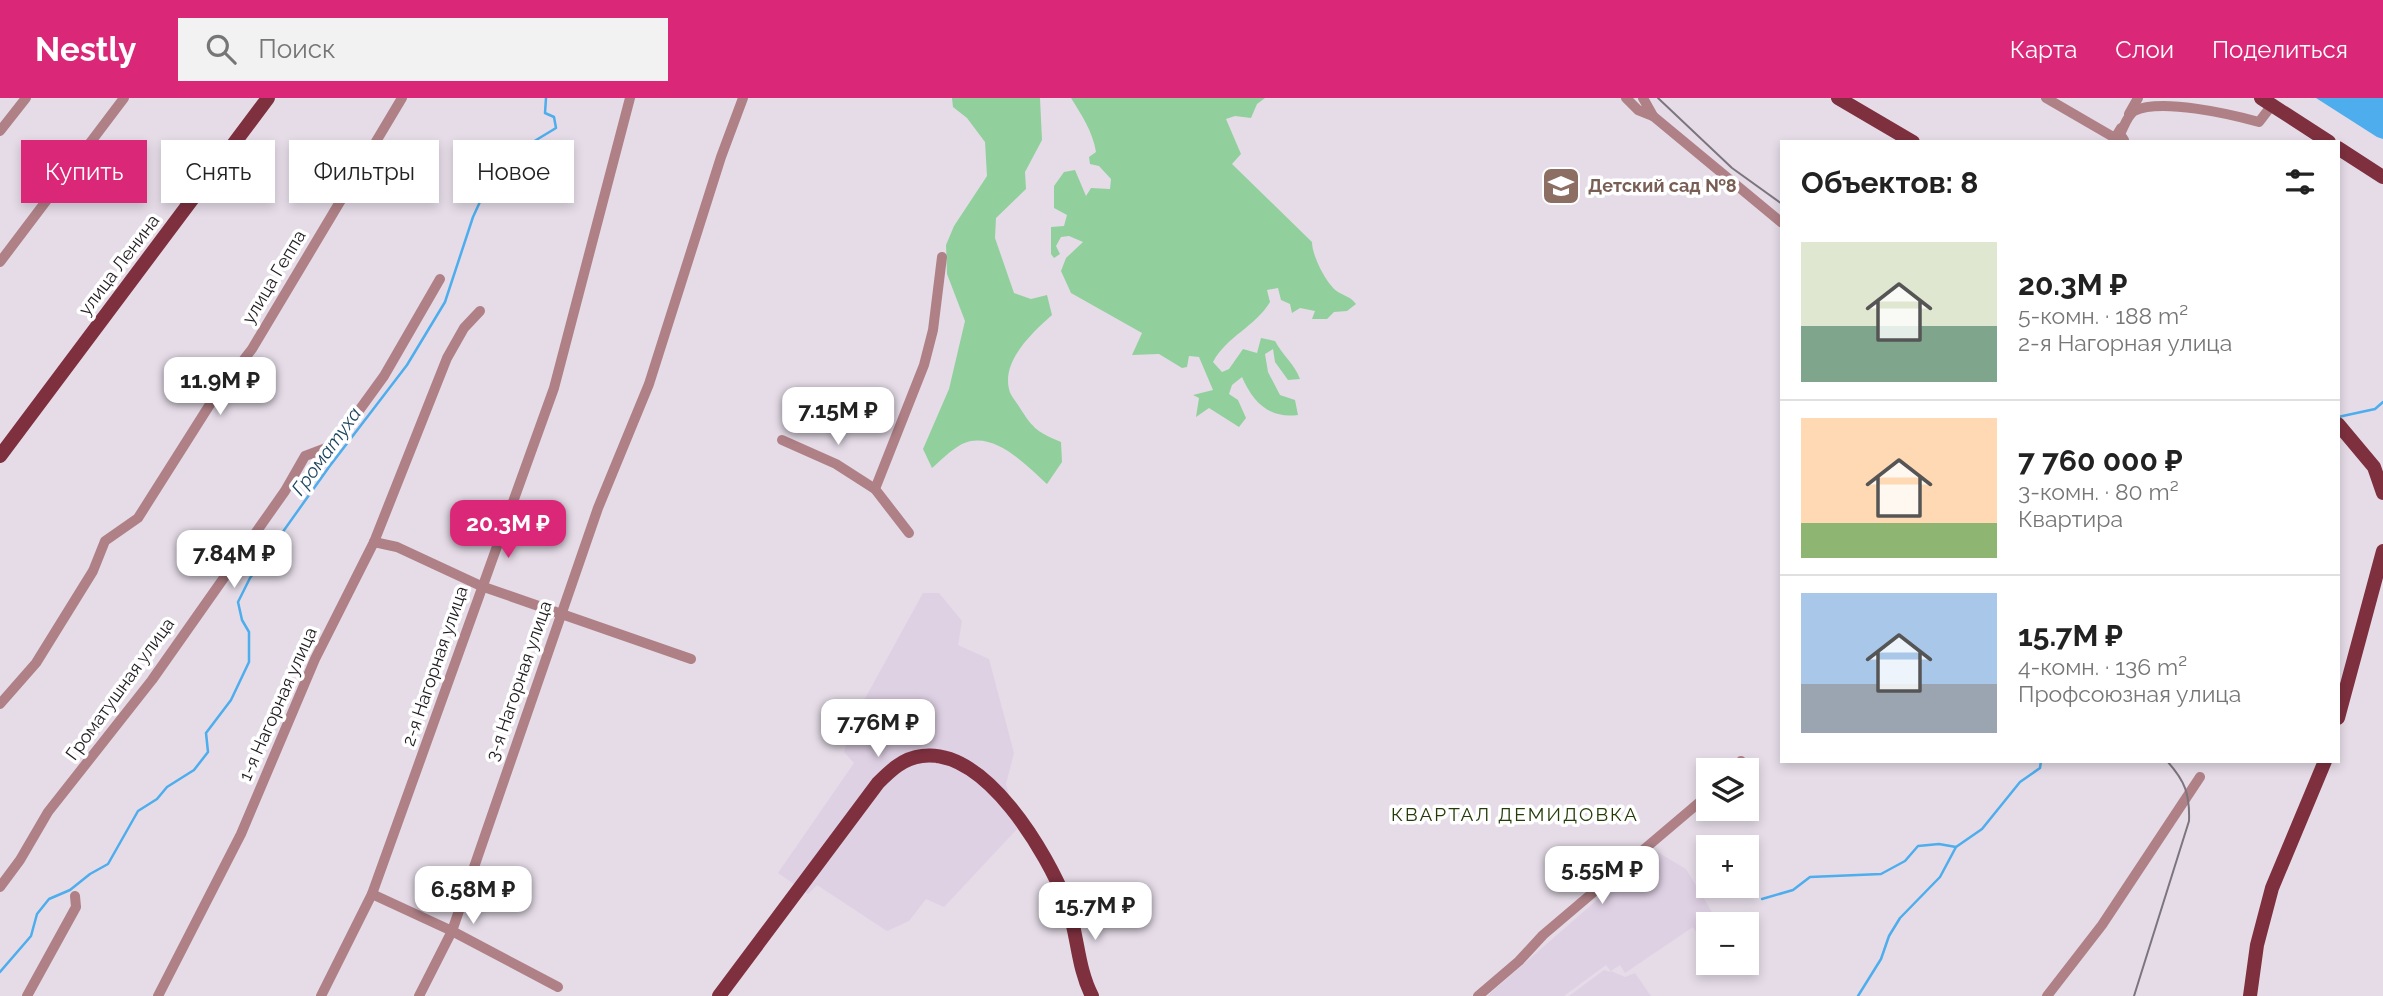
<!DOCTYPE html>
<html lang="ru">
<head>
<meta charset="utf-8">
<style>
  body { margin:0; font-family:Raleway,sans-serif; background:#f2f2f2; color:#222; height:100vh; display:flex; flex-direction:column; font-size:26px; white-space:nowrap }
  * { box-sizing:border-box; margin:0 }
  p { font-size:23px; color:#767676 }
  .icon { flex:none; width:38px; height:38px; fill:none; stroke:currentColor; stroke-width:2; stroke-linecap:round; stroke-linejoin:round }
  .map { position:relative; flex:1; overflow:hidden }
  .side { position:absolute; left:1780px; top:42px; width:560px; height:623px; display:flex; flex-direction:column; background:#fff; border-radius:0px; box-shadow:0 4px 10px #0003 }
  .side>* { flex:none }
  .hud { position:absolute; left:21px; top:42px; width:665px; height:63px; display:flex; gap:14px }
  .controls { position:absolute; left:1696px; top:660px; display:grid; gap:14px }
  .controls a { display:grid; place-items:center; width:63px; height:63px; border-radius:0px; background:#fff; box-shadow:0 4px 10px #0003; font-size:35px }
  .price { position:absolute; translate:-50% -60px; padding:0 16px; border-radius:14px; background:#fff; color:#222; font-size:23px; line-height:46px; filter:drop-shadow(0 2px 4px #0008) }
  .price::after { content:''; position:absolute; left:50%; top:42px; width:21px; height:16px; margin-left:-10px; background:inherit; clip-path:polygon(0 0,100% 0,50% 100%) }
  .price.on { background:#db2777; color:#fff }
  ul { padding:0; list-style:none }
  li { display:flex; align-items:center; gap:21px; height:175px; padding:0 21px }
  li+li { border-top:2px solid #e0e0e0 }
  li span { display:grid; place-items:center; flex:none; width:196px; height:140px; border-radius:0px; color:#555 }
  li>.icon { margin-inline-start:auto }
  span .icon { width:84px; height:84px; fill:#fffc; stroke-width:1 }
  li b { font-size:30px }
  h2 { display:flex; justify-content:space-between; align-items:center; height:84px; padding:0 21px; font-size:30px }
  .tag { padding:0 24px; border-radius:0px; background:#fff; box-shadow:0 4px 10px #0003; font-size:24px; line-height:63px }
  .tag.on { background:#db2777; color:#fff }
  header { display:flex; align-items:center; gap:42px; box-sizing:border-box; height:98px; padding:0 35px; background:#db2777; color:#fff }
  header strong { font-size:33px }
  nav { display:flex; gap:38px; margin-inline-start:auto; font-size:24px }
  .search { width:490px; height:63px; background:#f2f2f2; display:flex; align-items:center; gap:18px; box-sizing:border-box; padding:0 24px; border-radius:0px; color:#767676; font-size:26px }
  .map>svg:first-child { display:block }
  .built { fill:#dfd1e4 }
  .green { fill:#91d09c }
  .water { fill:#4eadec }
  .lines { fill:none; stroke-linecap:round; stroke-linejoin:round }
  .stream { stroke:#4eadec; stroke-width:2.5 }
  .minor { stroke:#af8186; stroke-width:10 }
  .major { stroke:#7e303f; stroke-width:14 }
  .tram { stroke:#7c757e; stroke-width:2 }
  .labels { text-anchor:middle; stroke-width:7; stroke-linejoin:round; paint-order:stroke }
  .education-label { font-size:18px; font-weight:bold; fill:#785e54; stroke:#fff; text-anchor:start }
  .street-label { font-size:18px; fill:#201c21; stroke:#fff }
  .water-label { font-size:19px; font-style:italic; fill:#1d445e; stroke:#fff }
  .neighbourhood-label { font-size:19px; letter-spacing:2px; fill:#233b09; stroke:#fff }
</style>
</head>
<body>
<header>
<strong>Nestly</strong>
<div class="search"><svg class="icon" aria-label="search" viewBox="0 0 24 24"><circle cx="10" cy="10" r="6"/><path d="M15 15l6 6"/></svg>Поиск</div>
<nav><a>Карта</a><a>Слои</a><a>Поделиться</a></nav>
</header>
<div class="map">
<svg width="2383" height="898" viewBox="0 0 2383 898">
  <rect width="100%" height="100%" fill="#e5dce8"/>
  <g class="built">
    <polygon points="923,495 939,495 962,523 958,547 989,561 1014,655 1006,686 1018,730 944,809 926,801 909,823 887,833 817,787 808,796 778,775 854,665 844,654 856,617"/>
    <polygon points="1654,752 1686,771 1719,826 1708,826 1708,853 1693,829 1625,875 1620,867 1611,873 1625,879 1635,875 1651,898 1569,898 1604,872 1611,874 1606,867 1564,898 1487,898"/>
  </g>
  <g class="green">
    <path d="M952,0H1040L1042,42L1025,74L1026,91L996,120L995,140L1014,195L1031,201L1047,197L1052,217C1033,234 1002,262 1009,291C1010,297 1017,305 1020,310C1033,331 1039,335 1061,344L1062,364L1047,386C1026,367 993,331 962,346C951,352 941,362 932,370L923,351L949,291L965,223L947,176L946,147L954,128L987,78L985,44L967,20L953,9Z"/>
    <path d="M1071,0H1265L1257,6L1251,20L1235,18L1226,21L1241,56L1232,66L1312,144C1312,158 1327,187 1338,194C1346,199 1350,198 1356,206L1347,213L1334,214L1327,221H1312L1315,213L1300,210L1292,215L1290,206L1281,202L1278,190L1267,192L1270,204C1255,229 1227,238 1213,264L1222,274L1229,271L1243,251L1257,255L1261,240L1275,243C1283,258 1294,265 1300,281L1288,282L1275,264L1273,251L1265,256L1268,274L1280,297L1295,302L1298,317C1269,321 1253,304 1242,279L1232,287L1229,296L1238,302L1246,320L1239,329L1209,310L1196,319L1199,300L1193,297L1213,292L1199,259L1189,258L1187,269L1182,270L1159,256L1132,257L1142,235L1071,195L1061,173L1066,160L1083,144L1069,138L1061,139L1056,148L1060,156L1054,160L1051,156V129L1064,128L1067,117L1054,110V88L1064,74L1075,72L1086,98L1091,90L1110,91L1111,81L1099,68L1090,66L1089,59L1096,54C1093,34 1081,16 1071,0Z"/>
  </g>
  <polygon class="water" points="2316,0 2383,0 2383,41 2377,39"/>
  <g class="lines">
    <g class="stream">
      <polyline points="2338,319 2375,311 2383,304"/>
      <polyline points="1762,801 1793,792 1810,779 1881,776 1905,763 1918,748 1939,746 1956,749"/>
      <polyline points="0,874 31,838 37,816 49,801 70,792 90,776 108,766 138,713 157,701 167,689 194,672 208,654 206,635 231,602 249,564 249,534 242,522 238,504 250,480 329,369 407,267 445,204 473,119 490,82 513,56 556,30 554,19 545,15 546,0"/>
      <polyline points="1858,898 1881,861 1889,838 1900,820 1940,779 1956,749 1982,731 2020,684 2040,670 2041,663"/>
    </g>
    <g class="minor">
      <polyline points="1626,0 1638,12 1653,18"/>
      <polyline points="1643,0 1653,18 1782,125"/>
      <polyline points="2046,0 2115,40 2121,30"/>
      <polyline points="2129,16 2138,0"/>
      <polyline points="0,33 26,0"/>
      <path d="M2124,42L2120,36C2124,29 2127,18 2134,13C2161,0 2230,16 2259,24L2272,7"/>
      <polyline points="0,164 124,0"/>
      <polyline points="782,342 836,366 875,391"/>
      <polyline points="909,435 875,391 924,267 933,232 942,159"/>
      <polyline points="374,444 397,449 481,488 691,561"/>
      <polyline points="0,606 36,565 93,473 105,443 138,420 214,300 252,251 402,0"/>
      <polyline points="1734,672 1741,663"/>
      <polyline points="0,789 20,762 48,714 152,582 285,393 305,358 334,347 384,278 440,181"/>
      <polyline points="372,796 452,833 558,889"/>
      <polyline points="27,898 76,809 75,798"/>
      <polyline points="158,898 241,736 315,561 374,444 447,260 464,230 480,213"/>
      <polyline points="321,898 372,796 554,290 630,0"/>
      <polyline points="419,898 452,833 598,410 649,286 721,59 743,0"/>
      <polyline points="1478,898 1519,863 1543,837 1708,697"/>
      <polyline points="2047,898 2102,827 2200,679"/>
    </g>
    <g class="major">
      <polyline points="1838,0 1913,44"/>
      <polyline points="2261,0 2329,44"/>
      <polyline points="2338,50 2383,79"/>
      <polyline points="2338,326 2374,369 2383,395"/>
      <polyline points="0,358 268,0"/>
      <polyline points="2338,620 2383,453"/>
      <path d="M719,898L878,685C890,673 903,660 922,658C986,650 1047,755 1067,806C1078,836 1077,869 1092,898"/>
      <polyline points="2250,898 2257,847 2272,790 2325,663"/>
    </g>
    <g class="tram">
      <polyline points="1658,0 1732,70 1782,106"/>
      <path d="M2134,898L2189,723C2190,696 2185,683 2167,663"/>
    </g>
  </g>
  <defs>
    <symbol id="school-square" viewBox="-11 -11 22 22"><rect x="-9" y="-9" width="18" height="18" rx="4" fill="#8d6e63" stroke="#fff"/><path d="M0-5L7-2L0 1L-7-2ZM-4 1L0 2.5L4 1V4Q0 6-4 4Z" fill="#fff"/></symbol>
  </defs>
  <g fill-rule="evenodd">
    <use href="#school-square" x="1539" y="66" width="44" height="44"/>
  </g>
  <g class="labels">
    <g class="education-label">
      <text x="1588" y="94">Детский сад №8</text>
    </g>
    <g class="street-label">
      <text transform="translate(119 167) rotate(-53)" y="6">улица Ленина</text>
      <text transform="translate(274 179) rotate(-59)" y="6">улица Геппа</text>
      <text transform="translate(435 568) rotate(-71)" y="6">2-я Нагорная улица</text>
      <text transform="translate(519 583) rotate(-71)" y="6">3-я Нагорная улица</text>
      <text transform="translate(120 591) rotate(-54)" y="6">Громатушная улица</text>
      <text transform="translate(278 606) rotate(-66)" y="6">1-я Нагорная улица</text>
    </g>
    <g class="water-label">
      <text transform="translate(326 353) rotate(-54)" y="7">Громатуха</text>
    </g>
    <g class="neighbourhood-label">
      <text x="1515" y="723">КВАРТАЛ ДЕМИДОВКА</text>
    </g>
  </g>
</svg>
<div class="controls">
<a><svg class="icon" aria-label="layers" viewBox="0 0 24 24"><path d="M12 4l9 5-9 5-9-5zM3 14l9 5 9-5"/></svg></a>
<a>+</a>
<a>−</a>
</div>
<b class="price" style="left:220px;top:319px">11.9M ₽</b>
<b class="price" style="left:838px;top:349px">7.15M ₽</b>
<b class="price on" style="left:508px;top:462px">20.3M ₽</b>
<b class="price" style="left:234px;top:492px">7.84M ₽</b>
<b class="price" style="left:878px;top:661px">7.76M ₽</b>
<b class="price" style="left:1602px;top:808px">5.55M ₽</b>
<b class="price" style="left:473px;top:828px">6.58M ₽</b>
<b class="price" style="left:1095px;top:844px">15.7M ₽</b>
<div class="hud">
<a class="tag on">Купить</a>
<a class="tag">Снять</a>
<a class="tag">Фильтры</a>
<a class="tag">Новое</a>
</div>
<section class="side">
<h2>Объектов: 8<svg class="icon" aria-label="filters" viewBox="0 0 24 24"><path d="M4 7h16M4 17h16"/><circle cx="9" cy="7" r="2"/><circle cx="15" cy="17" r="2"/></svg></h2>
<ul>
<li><span style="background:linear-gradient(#dfe7d0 60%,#7fa58c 0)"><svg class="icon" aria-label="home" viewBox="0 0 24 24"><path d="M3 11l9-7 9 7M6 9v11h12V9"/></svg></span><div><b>20.3M ₽</b><p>5-комн. · 188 m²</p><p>2-я Нагорная улица</p></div></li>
<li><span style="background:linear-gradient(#ffd9b3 75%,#8fb573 0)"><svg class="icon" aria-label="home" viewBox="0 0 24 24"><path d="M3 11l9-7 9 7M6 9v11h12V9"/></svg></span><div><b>7 760 000 ₽</b><p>3-комн. · 80 m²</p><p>Квартира</p></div></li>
<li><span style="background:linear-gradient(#a9c7e8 65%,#9aa5b1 0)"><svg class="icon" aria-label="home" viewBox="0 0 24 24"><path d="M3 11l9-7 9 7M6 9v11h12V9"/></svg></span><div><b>15.7M ₽</b><p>4-комн. · 136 m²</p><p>Профсоюзная улица</p></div></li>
</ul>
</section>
</div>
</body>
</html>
